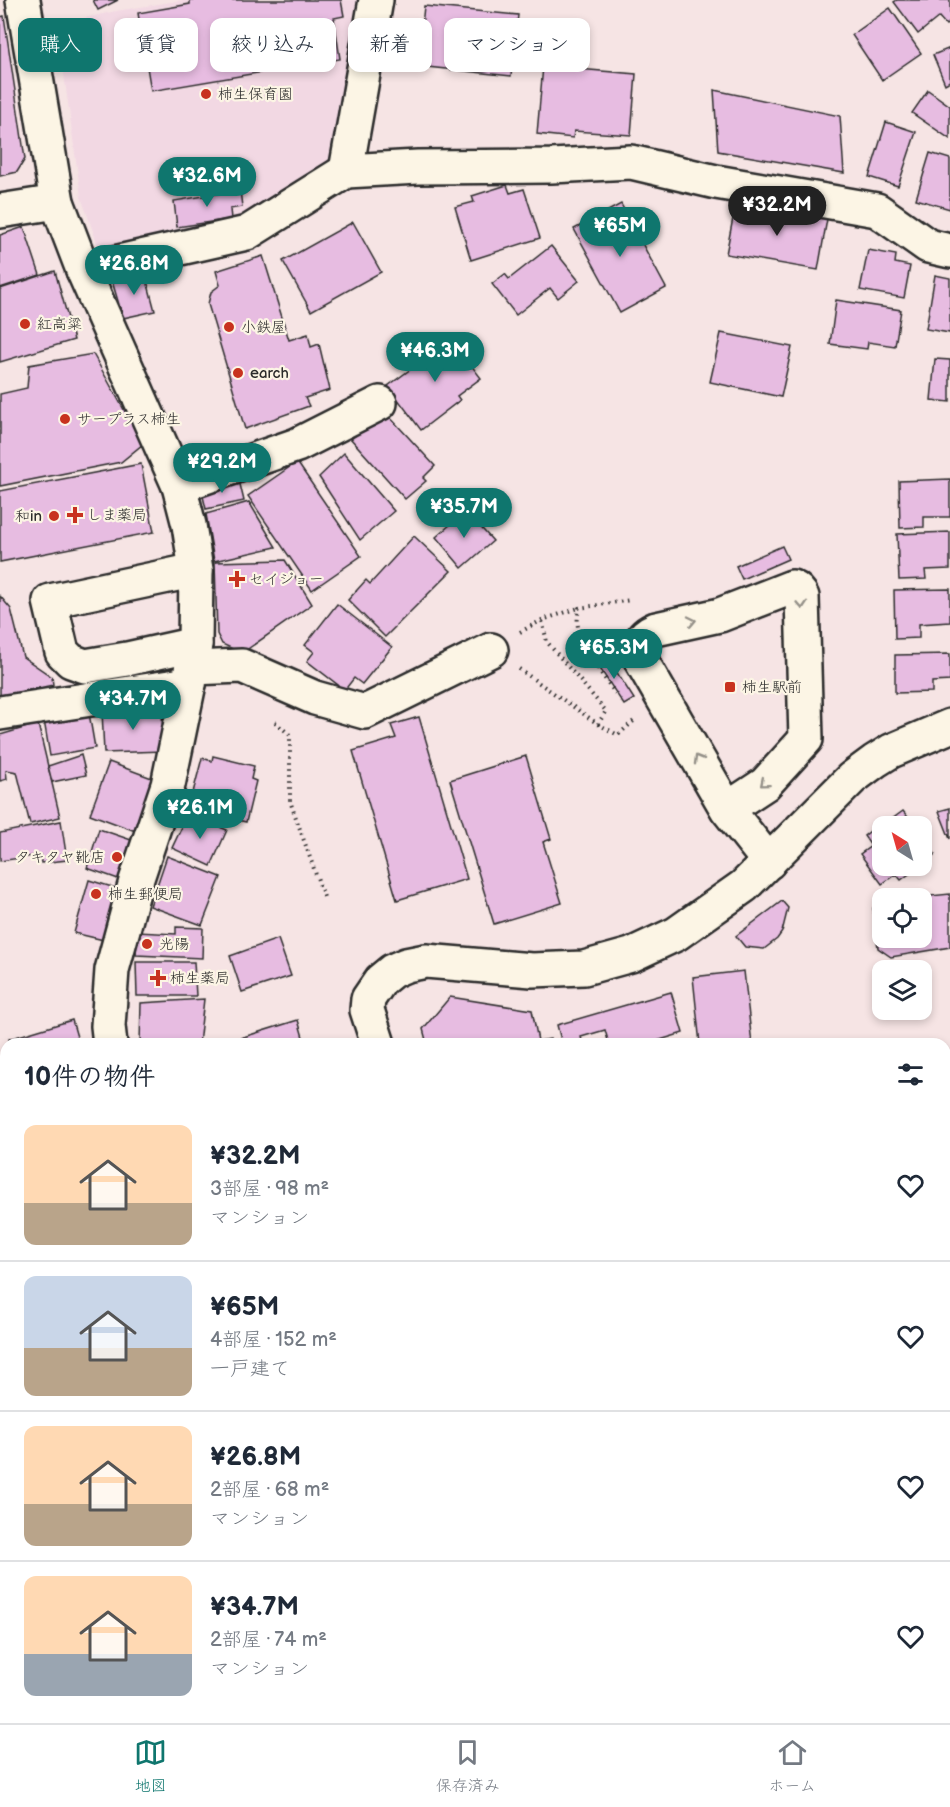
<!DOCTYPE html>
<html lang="ja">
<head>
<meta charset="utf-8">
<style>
  body { margin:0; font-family:"Balsamiq Sans","Klee One",sans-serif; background:#f6f6f7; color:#1f2937; height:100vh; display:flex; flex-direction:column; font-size:22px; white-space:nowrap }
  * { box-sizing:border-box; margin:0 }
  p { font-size:20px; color:#747a83 }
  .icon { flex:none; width:33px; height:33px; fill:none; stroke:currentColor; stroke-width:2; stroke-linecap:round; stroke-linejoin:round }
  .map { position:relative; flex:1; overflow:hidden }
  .sheet { position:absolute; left:0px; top:1038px; width:951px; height:686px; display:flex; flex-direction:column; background:#fff; border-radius:18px 18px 0 0; box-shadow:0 3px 9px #0003 }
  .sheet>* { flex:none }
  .hud { position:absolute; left:18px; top:18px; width:600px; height:54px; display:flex; gap:12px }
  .needle { width:39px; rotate:323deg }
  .fabs { position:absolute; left:872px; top:816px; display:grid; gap:12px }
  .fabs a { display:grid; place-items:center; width:60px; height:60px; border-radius:12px; background:#fff; box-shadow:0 3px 9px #0003; font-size:30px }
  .price { position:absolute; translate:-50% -51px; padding:0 14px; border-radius:21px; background:#0f766e; color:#fff; font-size:20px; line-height:39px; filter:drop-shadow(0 2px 3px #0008) }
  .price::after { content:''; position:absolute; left:50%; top:36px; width:18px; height:14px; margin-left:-9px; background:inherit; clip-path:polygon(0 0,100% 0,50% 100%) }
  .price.active { background:#222; color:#fff }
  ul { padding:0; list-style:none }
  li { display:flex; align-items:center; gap:18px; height:150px; padding:0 24px }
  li+li { border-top:2px solid #e0e1e3 }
  li span { display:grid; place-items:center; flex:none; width:168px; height:120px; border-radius:12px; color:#555 }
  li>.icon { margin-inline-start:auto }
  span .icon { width:72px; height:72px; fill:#fffc; stroke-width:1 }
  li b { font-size:26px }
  h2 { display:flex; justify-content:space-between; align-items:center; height:72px; padding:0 24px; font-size:26px }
  .pill { padding:0 21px; border-radius:12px; background:#fff; box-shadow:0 3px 9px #0003; font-size:21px; line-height:54px }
  .pill.active { background:#0f766e; color:#fff }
  .tabs { display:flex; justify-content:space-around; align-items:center; height:84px; border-top:2px solid #e0e1e3; background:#fff; font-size:16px; color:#747a83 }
  .tabs a { display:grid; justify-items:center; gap:3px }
  .tabs .active { color:#0f766e }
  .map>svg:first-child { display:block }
  .built { fill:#f2d8e3 }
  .green { fill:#bed489; stroke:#74805a; stroke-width:1.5 }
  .building { fill:#e7bce1; stroke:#2b2b2b; stroke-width:1.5 }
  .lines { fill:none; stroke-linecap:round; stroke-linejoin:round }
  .minor-casing { stroke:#2b2b2b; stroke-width:38 }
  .path { stroke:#2b2b2b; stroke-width:4; stroke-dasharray:1.5 4.5; stroke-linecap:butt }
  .minor { stroke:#fcf5e5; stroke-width:33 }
  .oneway { stroke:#949088 }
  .poi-dot { fill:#c8321e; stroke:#fcf5e5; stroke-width:2 }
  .labels { text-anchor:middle; stroke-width:4.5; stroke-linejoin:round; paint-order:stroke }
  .poi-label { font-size:15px; fill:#2b2b2b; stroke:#fcf5e5; text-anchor:start }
</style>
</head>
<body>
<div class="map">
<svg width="950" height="1723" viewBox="0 0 950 1723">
  <rect width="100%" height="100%" fill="#f6e4e4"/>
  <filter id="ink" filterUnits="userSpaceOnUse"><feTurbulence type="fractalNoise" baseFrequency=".0167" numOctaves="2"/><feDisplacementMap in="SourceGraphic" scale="12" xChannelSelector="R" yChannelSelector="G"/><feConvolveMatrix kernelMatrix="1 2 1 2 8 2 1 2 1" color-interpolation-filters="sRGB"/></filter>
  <g filter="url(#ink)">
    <polygon class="built" points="183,0 358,0 336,164 248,218 102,257 81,197 57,24 116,11"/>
    <polygon class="green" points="950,1684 950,1723 881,1723 891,1718 945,1718 945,1687"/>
    <g class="building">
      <polygon points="93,0 118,0 98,10"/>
      <polygon points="190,0 341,0 344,16 334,18 340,59 151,91 138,13 190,4"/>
      <polygon points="897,0 950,0 950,22 946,25 939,17 918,34 894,2"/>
      <polygon points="424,6 518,15 511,76 418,66"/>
      <polygon points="890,8 921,53 882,80 852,35"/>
      <polygon points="4,16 25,159 17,172 0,176 0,17"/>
      <polygon points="950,48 950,81 945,84 933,55"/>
      <polygon points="543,66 636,74 631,135 574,131 573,138 537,134"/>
      <polygon points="714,90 840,116 844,173 718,151"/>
      <polygon points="928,90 950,106 950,139 912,113"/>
      <polygon points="886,122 916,132 898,186 869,177"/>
      <polygon points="930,153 950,159 950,209 916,199"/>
      <polygon points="507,185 510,193 524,189 540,238 471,260 455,207 474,202 472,196"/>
      <polygon points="240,190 242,207 230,209 231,219 177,227 174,201"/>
      <polygon points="736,203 827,219 818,270 726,254"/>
      <polygon points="621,204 666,288 620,313 574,229"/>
      <polygon points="353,222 381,272 311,311 283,261"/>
      <polygon points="24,227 40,275 0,288 0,235"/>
      <polygon points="551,246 579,281 558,298 550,288 516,315 492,284 505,274 509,279"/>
      <polygon points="868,250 896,255 895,263 910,266 904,298 860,290"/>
      <polygon points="263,256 289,340 308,334 311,347 319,344 330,390 305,398 309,406 245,429 208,304 211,292 220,285 216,271"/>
      <polygon points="55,271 74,340 0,362 0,289"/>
      <polygon points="145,273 155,311 123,318 112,281"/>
      <polygon points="935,275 950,278 950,333 926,329"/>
      <polygon points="836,300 901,310 895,346 868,342 867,349 830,344"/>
      <polygon points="721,333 792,347 781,397 710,382"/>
      <polygon points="443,338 447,342 451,339 481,378 457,396 460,400 421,430 388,386 423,360 419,356"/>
      <polygon points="93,354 143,444 121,462 0,486 0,394 27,388 29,365"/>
      <polygon points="935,359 950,360 950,402 931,400"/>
      <polygon points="386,413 435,466 423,478 426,481 405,499 351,439"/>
      <polygon points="344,453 394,511 360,540 319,477"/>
      <polygon points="297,462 361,556 312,590 248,496"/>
      <polygon points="141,464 154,532 0,562 0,491"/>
      <polygon points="950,479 950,517 924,517 924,527 900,528 899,481"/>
      <polygon points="239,480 244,501 206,509 201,488"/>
      <polygon points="249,502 276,547 214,561 206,514"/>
      <polygon points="466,511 493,541 462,568 436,537"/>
      <polygon points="950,532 950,569 925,570 926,579 899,580 897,534"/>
      <polygon points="414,536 451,571 385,637 348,600 366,580 370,584"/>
      <polygon points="782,546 788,559 742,579 736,566"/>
      <polygon points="285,560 312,604 242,653 222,644 217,634 215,562"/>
      <polygon points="950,589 950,622 919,624 919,638 895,639 894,590"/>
      <polygon points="0,596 11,609 23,657 52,677 53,685 0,696"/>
      <polygon points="337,604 392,647 362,684 354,678 340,696 334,691 338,685 307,661 314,652 305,645"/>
      <polygon points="605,654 634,699 624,705 595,661"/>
      <polygon points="950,654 950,681 932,682 932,692 895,693 895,655"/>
      <polygon points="156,708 162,714 164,751 104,753 102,710"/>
      <polygon points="89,713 95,748 50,756 44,720"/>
      <polygon points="419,717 467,879 397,900 353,751 396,738 391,725"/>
      <polygon points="38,724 60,817 30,824 17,772 6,770 7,779 0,781 0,735"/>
      <polygon points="81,755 86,775 52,782 48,766"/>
      <polygon points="213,756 254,766 251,779 256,781 246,822 189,808 202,758 212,761"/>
      <polygon points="526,756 551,839 543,842 562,903 494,924 450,780"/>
      <polygon points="109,762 157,780 138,832 90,814"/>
      <polygon points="950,808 950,839 939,811"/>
      <polygon points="903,811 915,826 882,826 882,866 920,866 901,880 896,874 882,884 860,854 871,846 864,836 879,824 881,827"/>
      <polygon points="188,814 227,830 211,866 172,848"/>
      <polygon points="61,821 67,860 41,863 40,855 0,861 0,833"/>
      <polygon points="99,829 137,842 124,881 87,868"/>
      <polygon points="921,835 935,854 921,865"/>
      <polygon points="167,856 221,877 202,925 150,906"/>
      <polygon points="89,880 122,890 108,941 74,933"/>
      <polygon points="950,894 950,947 891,957 878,948 873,908 882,906 882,938 921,938 921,898 910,898"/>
      <polygon points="782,901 788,908 782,932 777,939 764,949 745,947 736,936"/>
      <polygon points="176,927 203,928 202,958 136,955 137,932 176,934"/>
      <polygon points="278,939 291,976 242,992 230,956"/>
      <polygon points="136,962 194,962 196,996 137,996"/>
      <polygon points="744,971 752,1044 700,1044 693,977"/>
      <polygon points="671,992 683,1033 647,1044 609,1044 605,1030 581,1037 583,1044 562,1044 557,1025"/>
      <polygon points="450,997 532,1010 538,1041 550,1039 551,1044 427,1044 423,1029"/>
      <polygon points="204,999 199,1044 140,1044 141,1003"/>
      <polygon points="72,1020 79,1044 10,1044 9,1039"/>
      <polygon points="298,1020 305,1044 224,1044 224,1043"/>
      <polygon points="6,1227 6,1256 0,1257 0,1228"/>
      <polygon points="2,1265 6,1283 6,1301 0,1302 0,1266"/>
      <polygon points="950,1330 950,1394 945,1396 945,1332"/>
      <polygon points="6,1346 6,1426 0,1420 0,1351"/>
      <polygon points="950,1405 950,1437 949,1437 945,1424 945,1414 947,1413 945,1407"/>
      <polygon points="950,1566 950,1592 945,1590 945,1577"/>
      <polygon points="64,1718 96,1718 92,1723 71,1723"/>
      <polygon points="103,1718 150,1718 157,1723 98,1723"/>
      <polygon points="201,1718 297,1718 290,1723 205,1723"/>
      <polygon points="377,1718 410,1718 406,1723 373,1723"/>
      <polygon points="462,1718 505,1718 510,1723 456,1723"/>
      <polygon points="524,1718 574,1718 577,1723 527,1723"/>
    </g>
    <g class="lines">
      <defs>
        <g id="minor">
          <polyline points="23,0 57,202 83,270 179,486 189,525 196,570 195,644 189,684 168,785 136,881 112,970 108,1026 110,1044"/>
          <polyline points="346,171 376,0"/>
          <polyline points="0,211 57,202"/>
          <polyline points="83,270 247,233 346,171 418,167 551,166 631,162 716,182 877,210 928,246 950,251"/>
          <polyline points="179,486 297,445 380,403"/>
          <polyline points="195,644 127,659 85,666 71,661 62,652 50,601 196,570"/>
          <polyline points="192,668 242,666 315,698 365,712 491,650"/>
          <polyline points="0,713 189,684"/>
          <path d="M727,809L765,784L806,739L802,597C800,592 797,589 792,587L720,615L656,629C641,635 635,647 642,662L727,809L769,862"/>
          <polyline points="378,1044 367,1010 368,999 381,980 392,971 406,965 426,961 532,970 584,968 631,955 676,934 744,886 852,778 875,761 891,751 950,726"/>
          <polyline points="945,1254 950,1254"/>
          <polyline points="0,1497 6,1493"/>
          <polyline points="609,1718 614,1723"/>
          <polyline points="4,1723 6,1613"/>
        </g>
      </defs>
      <use href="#minor" class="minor-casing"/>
      <g class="path">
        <polyline points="520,632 542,620 579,608"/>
        <polyline points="519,669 598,724 606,711 547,642 542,620"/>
        <path d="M616,694C601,674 585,651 578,627C577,621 578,614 579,608L631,600"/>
        <polyline points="275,722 290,735 290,801 325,900"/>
        <polyline points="598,724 618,735 635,720"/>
        <polyline points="0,1440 6,1446"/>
      </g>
      <use href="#minor" class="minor"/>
    </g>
    <defs><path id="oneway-chevron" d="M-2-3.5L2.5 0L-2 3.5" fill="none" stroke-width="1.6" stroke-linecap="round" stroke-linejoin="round" transform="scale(1.5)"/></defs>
    <g class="oneway">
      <use href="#oneway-chevron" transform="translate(802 605) rotate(86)"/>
      <use href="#oneway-chevron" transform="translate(692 621) rotate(-12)"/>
      <use href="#oneway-chevron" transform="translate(698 759) rotate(-120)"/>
      <use href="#oneway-chevron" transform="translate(764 783) rotate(140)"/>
    </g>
  </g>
  <g class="poi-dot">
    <circle cx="206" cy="94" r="6"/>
    <circle cx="25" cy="324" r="6"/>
    <circle cx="229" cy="327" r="6"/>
    <circle cx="238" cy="373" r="6"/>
    <circle cx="65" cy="419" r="6"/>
    <path d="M72 506h6v6h6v6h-6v6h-6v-6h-6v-6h6z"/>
    <circle cx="54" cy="516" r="6"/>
    <path d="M234 570h6v6h6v6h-6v6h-6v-6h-6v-6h6z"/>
    <rect x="724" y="681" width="12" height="12" rx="3"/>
    <circle cx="117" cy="857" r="6"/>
    <circle cx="96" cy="894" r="6"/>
    <circle cx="147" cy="944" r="6"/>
    <path d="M155 969h6v6h6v6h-6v6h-6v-6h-6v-6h6z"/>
  </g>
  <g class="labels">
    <g class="poi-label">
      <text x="218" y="99">柿生保育園</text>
      <text x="37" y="329">紅高粱</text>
      <text x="241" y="332">小鉄屋</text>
      <text x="250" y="378">earch</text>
      <text x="77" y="424">サープラス柿生</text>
      <text x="87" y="520">しま薬局</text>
      <text x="42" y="521" text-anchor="end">和in</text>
      <text x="249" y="584">セイジョー</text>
      <text x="742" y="692">柿生駅前</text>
      <text x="105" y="862" text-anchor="end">タキタヤ靴店</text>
      <text x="108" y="899">柿生郵便局</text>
      <text x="159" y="949">光陽</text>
      <text x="170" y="983">柿生薬局</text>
    </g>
  </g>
</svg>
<div class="fabs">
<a><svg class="needle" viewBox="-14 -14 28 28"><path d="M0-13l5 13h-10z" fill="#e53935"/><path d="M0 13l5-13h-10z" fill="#747a83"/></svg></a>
<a><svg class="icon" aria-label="locate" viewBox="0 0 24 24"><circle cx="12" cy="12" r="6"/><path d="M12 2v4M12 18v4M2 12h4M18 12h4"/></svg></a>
<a><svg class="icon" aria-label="layers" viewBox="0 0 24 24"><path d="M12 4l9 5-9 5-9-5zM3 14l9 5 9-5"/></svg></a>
</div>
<b class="price" style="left:207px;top:208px">¥32.6M</b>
<b class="price active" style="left:777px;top:237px">¥32.2M</b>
<b class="price" style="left:620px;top:258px">¥65M</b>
<b class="price" style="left:134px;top:296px">¥26.8M</b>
<b class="price" style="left:435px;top:383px">¥46.3M</b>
<b class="price" style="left:222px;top:494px">¥29.2M</b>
<b class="price" style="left:464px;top:539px">¥35.7M</b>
<b class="price" style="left:614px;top:680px">¥65.3M</b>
<b class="price" style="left:133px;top:731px">¥34.7M</b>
<b class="price" style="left:200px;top:840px">¥26.1M</b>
<div class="hud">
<a class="pill active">購入</a>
<a class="pill">賃貸</a>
<a class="pill">絞り込み</a>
<a class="pill">新着</a>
<a class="pill">マンション</a>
</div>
<section class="sheet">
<h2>10件の物件<svg class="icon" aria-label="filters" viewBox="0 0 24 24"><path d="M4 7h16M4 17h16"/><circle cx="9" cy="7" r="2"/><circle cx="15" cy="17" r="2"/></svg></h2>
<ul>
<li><span style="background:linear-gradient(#ffd9b3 65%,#b9a48a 0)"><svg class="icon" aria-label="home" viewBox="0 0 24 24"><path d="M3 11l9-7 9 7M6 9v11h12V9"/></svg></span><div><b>¥32.2M</b><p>3部屋 · 98 m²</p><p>マンション</p></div><svg class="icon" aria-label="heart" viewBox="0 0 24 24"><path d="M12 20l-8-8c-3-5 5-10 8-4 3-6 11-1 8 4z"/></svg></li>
<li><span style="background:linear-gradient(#c9d6e8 60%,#b9a48a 0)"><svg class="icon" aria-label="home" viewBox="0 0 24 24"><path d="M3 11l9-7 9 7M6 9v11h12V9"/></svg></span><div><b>¥65M</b><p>4部屋 · 152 m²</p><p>一戸建て</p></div><svg class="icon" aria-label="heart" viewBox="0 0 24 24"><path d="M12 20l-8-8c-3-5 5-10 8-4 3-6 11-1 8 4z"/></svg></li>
<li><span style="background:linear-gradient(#ffd9b3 65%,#b9a48a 0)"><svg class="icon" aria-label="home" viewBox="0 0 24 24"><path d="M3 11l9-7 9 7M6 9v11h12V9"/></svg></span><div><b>¥26.8M</b><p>2部屋 · 68 m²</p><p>マンション</p></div><svg class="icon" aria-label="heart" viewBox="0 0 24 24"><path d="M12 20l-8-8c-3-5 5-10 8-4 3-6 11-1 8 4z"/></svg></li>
<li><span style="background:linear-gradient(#ffd9b3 65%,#9aa5b1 0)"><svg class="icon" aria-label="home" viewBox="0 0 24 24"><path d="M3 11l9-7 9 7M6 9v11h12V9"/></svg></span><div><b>¥34.7M</b><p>2部屋 · 74 m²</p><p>マンション</p></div><svg class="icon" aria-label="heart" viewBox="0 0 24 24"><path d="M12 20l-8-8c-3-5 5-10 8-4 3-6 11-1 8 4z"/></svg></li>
</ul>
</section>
</div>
<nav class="tabs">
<a class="active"><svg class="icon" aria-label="map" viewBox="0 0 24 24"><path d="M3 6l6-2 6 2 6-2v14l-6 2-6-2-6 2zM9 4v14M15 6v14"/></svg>地図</a>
<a><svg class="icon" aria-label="saved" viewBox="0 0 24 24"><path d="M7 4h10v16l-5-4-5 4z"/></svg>保存済み</a>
<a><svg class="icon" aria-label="home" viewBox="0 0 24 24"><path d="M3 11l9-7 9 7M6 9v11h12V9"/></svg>ホーム</a>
</nav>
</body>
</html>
